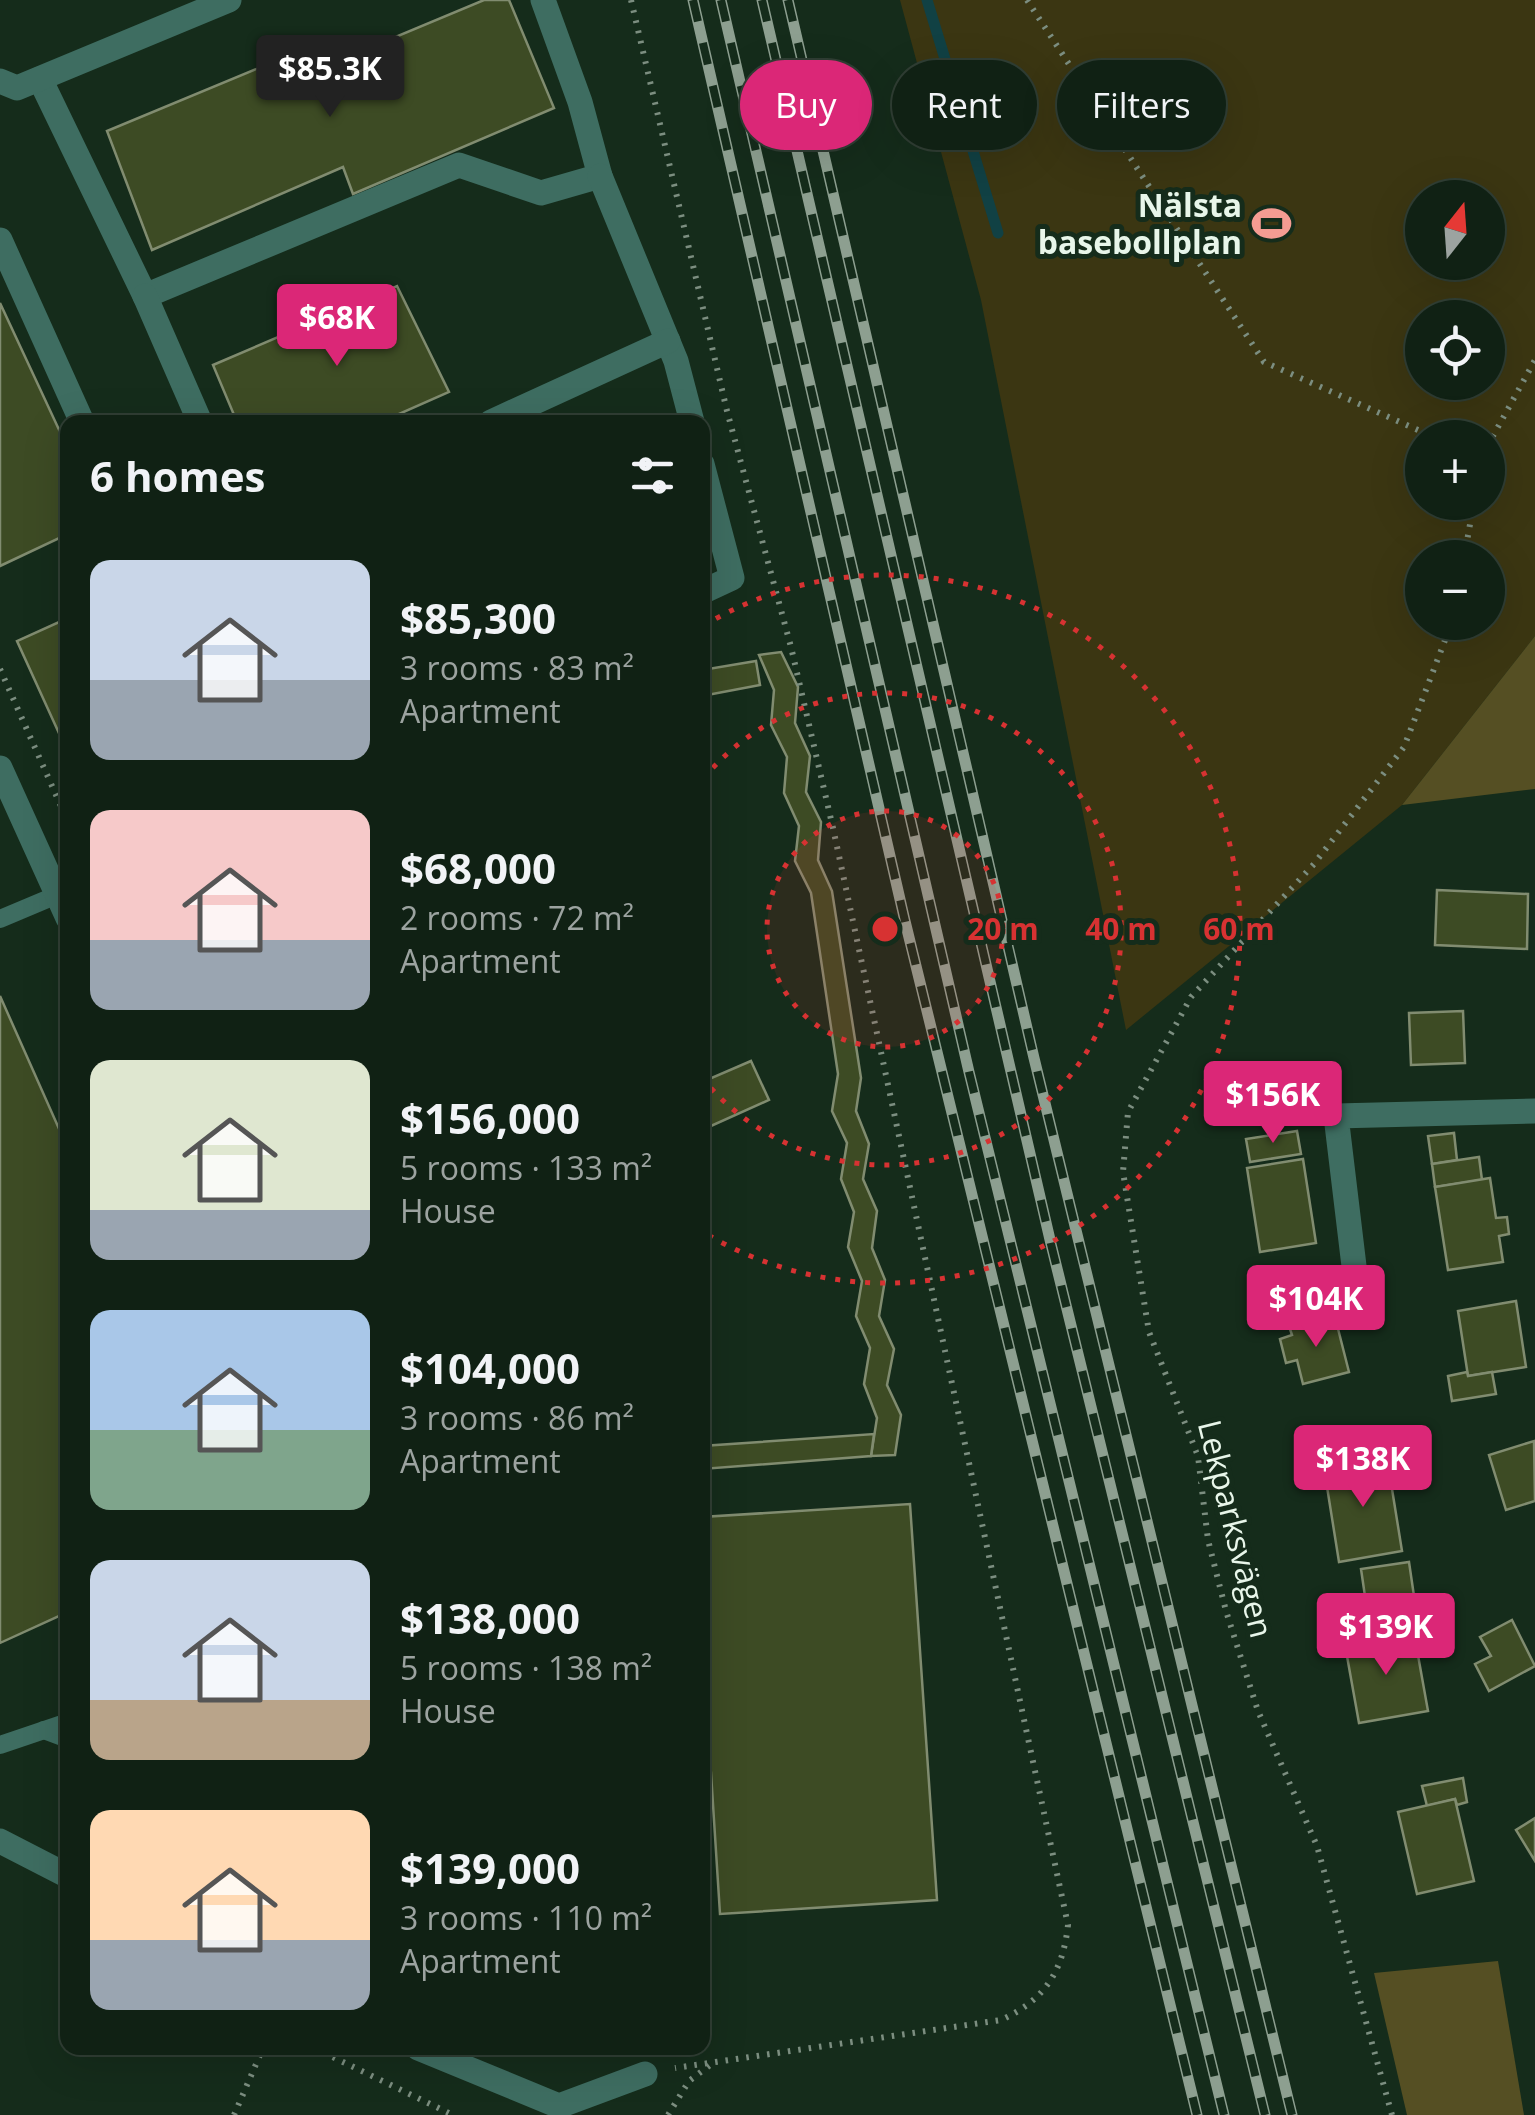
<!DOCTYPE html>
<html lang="en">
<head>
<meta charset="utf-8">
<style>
  body { margin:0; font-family:"Open Sans",sans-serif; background:#19291d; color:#f1f3f6; height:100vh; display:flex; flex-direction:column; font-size:38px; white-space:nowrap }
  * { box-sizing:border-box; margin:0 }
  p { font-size:32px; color:#9ca3a0 }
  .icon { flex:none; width:55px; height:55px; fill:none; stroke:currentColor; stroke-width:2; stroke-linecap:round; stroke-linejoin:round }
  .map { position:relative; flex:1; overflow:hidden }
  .details { position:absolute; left:60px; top:415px; width:650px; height:1640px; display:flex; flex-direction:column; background:#102114; border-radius:20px; box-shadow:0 10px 40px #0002,0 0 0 2px #303e34 }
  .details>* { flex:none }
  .guide { position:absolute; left:740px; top:60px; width:645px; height:90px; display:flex; gap:20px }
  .needle { width:65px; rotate:17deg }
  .buttons { position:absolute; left:1405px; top:180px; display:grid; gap:20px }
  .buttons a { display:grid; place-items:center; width:100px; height:100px; border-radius:50%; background:#102114; box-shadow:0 10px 40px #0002,0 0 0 2px #303e34; font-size:50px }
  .price { position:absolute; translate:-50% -85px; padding:0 22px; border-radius:10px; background:#db2777; color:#fff; font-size:32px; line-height:65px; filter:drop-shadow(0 2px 5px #0008) }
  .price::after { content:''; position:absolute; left:50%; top:60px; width:30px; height:22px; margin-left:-15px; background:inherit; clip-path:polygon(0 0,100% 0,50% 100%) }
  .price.on { background:#222; color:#fff }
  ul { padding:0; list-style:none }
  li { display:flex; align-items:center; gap:30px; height:250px; padding:0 30px }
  li span { display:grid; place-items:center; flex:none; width:280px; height:200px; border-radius:20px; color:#555 }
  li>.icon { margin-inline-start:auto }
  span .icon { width:120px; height:120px; fill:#fffc; stroke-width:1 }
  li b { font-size:42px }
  h2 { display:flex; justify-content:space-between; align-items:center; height:120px; padding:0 30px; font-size:42px }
  .chip { padding:0 35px; border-radius:45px; background:#102114; box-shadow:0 10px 40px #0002,0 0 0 2px #303e34; font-size:35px; line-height:90px }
  .chip.on { background:#db2777; color:#fff }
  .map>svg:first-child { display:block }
  .green { fill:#3b3612; fill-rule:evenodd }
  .forest { fill:#554f23 }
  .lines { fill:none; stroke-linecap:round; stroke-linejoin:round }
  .stream { stroke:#114144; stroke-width:11 }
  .building { fill:#3d4b24; stroke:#818c70; stroke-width:2.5 }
  .path { stroke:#7c8e80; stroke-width:6; stroke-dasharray:2.5 8; stroke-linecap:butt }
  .service { stroke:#3e6d61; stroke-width:18 }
  .minor { stroke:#3e6d61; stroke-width:25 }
  .rail-casing { stroke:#8d9f90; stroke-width:11 }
  .rail { stroke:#152c1b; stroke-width:8; stroke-dasharray:22; stroke-linecap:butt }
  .ring { fill:none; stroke:#d73232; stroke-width:5; stroke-dasharray:5 10 }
  .labels { text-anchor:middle; stroke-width:10; stroke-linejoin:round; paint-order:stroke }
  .poi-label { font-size:32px; font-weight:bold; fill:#e8f6ea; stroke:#152c1b; text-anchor:end }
  .street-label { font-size:32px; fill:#e8f6ea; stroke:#152c1b }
  .centre { fill:#d73232; stroke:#152c1b; stroke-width:5 }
  .ring-label { font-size:30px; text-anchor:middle; font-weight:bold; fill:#d73232; stroke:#152c1b; stroke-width:10; stroke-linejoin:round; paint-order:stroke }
</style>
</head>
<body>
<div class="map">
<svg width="1535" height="2115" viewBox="0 0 1535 2115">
  <rect width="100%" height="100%" fill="#152c1b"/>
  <path class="green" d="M900,0H1535V636L1402,805L1126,1030L981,300ZM1422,198H1488V262H1422ZM1422,318H1488V382H1422ZM1422,438H1488V502H1422ZM1422,558H1488V622H1422Z"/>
  <g class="forest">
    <polygon points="1535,636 1535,789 1402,805"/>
    <polygon points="1498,1961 1524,2115 1407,2115 1374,1973"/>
  </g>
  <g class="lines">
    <polyline class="stream" points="927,0 998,233"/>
  </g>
  <g class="building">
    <polygon points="484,0 509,0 554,108 353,194 343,167 152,250 107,131 307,48 319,69"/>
    <polygon points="397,286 449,392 381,422 237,422 213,365"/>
    <polygon points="0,303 68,449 68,534 0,566"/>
    <polygon points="68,618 68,753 17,641"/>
    <polygon points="781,652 798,687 795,723 810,756 806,792 821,822 818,860 832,891 861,1078 856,1111 869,1144 863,1179 877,1211 872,1248 885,1280 879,1316 894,1349 887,1385 901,1415 895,1455 871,1456 877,1418 864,1384 870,1348 856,1316 862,1281 848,1247 854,1212 841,1179 847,1143 832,1111 838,1074 811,893 795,861 799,826 784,793 787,757 771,725 774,690 759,655"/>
    <polygon points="756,661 760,685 702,696 702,670"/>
    <polygon points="1437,890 1528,894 1527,949 1435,945"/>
    <polygon points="0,996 68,1149 68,1612 0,1643"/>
    <polygon points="1463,1011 1465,1063 1411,1065 1409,1013"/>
    <polygon points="751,1061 769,1100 702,1130 702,1082"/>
    <polygon points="1297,1131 1301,1154 1250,1162 1246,1139"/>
    <polygon points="1454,1133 1457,1160 1432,1164 1428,1136"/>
    <polygon points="1479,1157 1482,1180 1435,1187 1432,1164"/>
    <polygon points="1303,1159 1316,1243 1260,1252 1247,1168"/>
    <polygon points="1490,1178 1496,1218 1507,1217 1509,1234 1499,1236 1503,1262 1448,1270 1435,1187"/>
    <polygon points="1516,1301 1526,1367 1468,1376 1458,1311"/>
    <polygon points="1335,1317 1349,1372 1303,1384 1297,1360 1286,1363 1280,1339 1292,1335 1290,1329"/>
    <polygon points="1467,1372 1468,1376 1492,1372 1496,1394 1452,1401 1448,1376"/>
    <polygon points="874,1434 871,1456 702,1469 702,1446"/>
    <polygon points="1534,1441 1535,1501 1506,1510 1489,1455"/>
    <polygon points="1387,1458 1402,1551 1339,1562 1324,1468"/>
    <polygon points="910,1504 937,1900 720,1914 711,1773 702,1774 702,1711 707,1711 702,1517"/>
    <polygon points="1409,1562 1414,1596 1366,1603 1361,1569"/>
    <polygon points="1512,1620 1535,1666 1489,1691 1475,1664 1491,1656 1480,1637"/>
    <polygon points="1414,1633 1428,1711 1359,1723 1345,1645"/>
    <polygon points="1463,1778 1467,1802 1457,1805 1455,1799 1427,1806 1422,1786"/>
    <polygon points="1455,1799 1474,1881 1417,1894 1398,1812"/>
    <polygon points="1535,1818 1535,1861 1516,1830"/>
  </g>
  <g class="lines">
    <g class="path">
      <path d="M631,0L727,411L791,647L833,828L1068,1925C1063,1971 1045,2000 1001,2020L675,2068"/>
      <polyline points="1027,0 1264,362 1436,438"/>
      <polyline points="1488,457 1493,436 1535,360"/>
      <polyline points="1464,558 1474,502"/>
      <polyline points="0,669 68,822"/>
      <polyline points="314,2048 453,2115"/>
      <polyline points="234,2115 263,2048"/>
      <polyline points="668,2115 689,2081 714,2062"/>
      <polyline points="1392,2115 1317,1846 1258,1711 1226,1611 1208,1540 1198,1456 1149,1332 1123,1172 1128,1112 1191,997 1314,864 1404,747 1452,622"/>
    </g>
    <g class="service">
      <polyline points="0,919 57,895"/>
      <polyline points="44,1730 68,1739"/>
      <polyline points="0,1745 68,1722"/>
    </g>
    <g class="minor">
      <polyline points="40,79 145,296 459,165 541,193 600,176 580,102 543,0"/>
      <polyline points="0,81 17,88 229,0"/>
      <polyline points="600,176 676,361 692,422"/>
      <polyline points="0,240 82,422"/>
      <polyline points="145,296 200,422"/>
      <polyline points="491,422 668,341"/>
      <polyline points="702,464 732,578 702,592"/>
      <polyline points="0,768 68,918"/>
      <polyline points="1354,1266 1336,1116 1535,1111"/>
      <polyline points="0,1841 68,1876"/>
      <polyline points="418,2048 559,2106 645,2074"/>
    </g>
    <defs>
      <g id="rail">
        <polyline points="693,0 905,921 1197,2115"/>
        <polyline points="721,0 969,1072 1224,2115"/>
        <polyline points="762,0 1051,1244 1265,2115"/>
        <polyline points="788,0 1034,1058 1292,2115"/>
      </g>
    </defs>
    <use href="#rail" class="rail-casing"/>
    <use href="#rail" class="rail"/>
  </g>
  <circle cx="885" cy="929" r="118" fill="#d73232" fill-opacity=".12"/>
  <g class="ring">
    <circle cx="885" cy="929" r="118"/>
    <path d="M703 779A236 236 0 1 1 703 1079"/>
    <path d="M703 626A354 354 0 1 1 703 1232"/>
  </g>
  <defs>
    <symbol id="stadium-bare" viewBox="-9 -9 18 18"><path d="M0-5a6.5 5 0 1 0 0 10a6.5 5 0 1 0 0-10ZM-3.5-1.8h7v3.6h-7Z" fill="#f59c92" stroke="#152c1b" stroke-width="2.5" paint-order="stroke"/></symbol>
  </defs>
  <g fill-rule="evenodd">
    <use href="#stadium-bare" x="1244" y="196" width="55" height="55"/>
  </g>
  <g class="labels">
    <g class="poi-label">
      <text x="1242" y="217">Nälsta<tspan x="1242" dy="37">basebollplan</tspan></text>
    </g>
    <g class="street-label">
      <text transform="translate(1235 1529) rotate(76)" y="11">Lekparksvägen</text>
    </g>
  </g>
  <circle cx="885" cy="929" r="15" class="centre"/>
  <g class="ring-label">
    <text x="1003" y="940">20 m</text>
    <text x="1121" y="940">40 m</text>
    <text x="1239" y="940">60 m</text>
  </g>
</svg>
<div class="buttons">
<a><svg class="needle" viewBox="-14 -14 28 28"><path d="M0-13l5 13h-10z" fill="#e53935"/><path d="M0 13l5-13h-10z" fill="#9ca3a0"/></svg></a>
<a><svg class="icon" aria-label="locate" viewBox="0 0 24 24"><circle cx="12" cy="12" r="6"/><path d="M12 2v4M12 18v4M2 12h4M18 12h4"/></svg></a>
<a>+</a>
<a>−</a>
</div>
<b class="price on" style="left:330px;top:120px">$85.3K</b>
<b class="price" style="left:337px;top:369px">$68K</b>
<b class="price" style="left:1273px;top:1146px">$156K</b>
<b class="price" style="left:1316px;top:1350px">$104K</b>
<b class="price" style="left:1363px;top:1510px">$138K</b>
<b class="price" style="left:1386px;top:1678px">$139K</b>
<div class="guide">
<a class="chip on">Buy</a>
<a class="chip">Rent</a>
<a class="chip">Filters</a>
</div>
<section class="details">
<h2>6 homes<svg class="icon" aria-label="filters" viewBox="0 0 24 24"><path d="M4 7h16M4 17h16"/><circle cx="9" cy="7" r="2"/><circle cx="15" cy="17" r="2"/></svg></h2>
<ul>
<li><span style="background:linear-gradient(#c9d6e8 60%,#9aa5b1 0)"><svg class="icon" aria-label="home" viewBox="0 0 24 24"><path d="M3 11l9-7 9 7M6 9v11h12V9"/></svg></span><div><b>$85,300</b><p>3 rooms · 83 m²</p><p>Apartment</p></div></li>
<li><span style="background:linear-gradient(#f6c9c9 65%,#9aa5b1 0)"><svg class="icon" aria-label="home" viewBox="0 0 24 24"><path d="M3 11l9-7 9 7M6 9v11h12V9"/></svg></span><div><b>$68,000</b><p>2 rooms · 72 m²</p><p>Apartment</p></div></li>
<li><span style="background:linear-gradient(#dfe7d0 75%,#9aa5b1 0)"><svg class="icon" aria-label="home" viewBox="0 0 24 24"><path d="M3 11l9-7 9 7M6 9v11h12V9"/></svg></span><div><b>$156,000</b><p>5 rooms · 133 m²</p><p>House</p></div></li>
<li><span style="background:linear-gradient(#a9c7e8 60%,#7fa58c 0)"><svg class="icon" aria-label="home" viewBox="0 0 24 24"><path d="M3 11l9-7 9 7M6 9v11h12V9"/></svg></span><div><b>$104,000</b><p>3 rooms · 86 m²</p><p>Apartment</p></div></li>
<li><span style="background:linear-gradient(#c9d6e8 70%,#b9a48a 0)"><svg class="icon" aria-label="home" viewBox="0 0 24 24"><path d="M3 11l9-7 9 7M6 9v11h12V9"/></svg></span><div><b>$138,000</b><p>5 rooms · 138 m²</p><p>House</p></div></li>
<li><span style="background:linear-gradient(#ffd9b3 65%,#9aa5b1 0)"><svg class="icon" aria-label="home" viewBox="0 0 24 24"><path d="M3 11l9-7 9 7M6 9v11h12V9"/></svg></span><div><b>$139,000</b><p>3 rooms · 110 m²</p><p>Apartment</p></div></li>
</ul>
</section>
</div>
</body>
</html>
